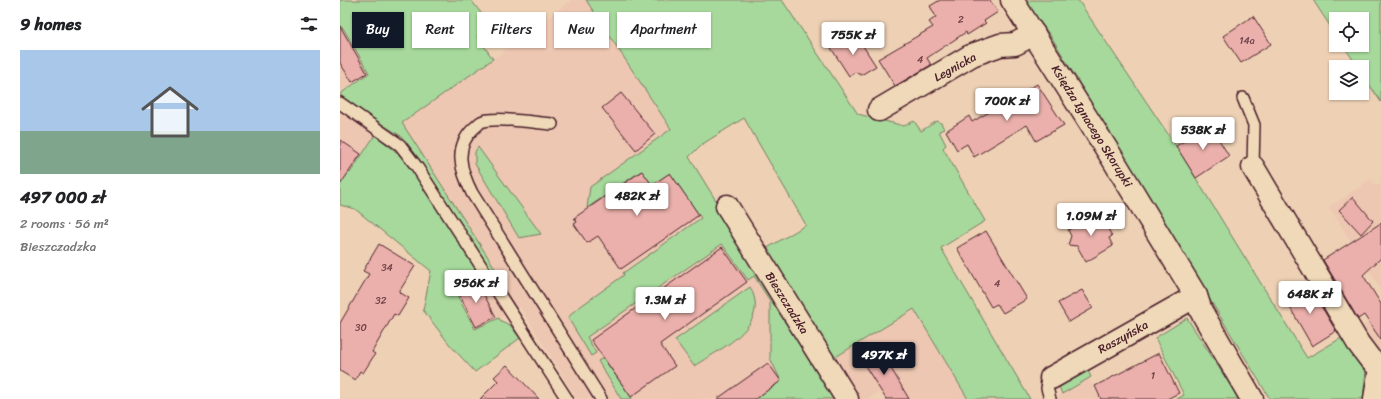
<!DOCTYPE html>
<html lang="en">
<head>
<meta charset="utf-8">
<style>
  body { margin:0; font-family:Sriracha,sans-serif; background:#f6f6f6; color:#202124; height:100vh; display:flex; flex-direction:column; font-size:15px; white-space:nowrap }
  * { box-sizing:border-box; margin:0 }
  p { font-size:13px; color:#757577 }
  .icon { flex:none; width:22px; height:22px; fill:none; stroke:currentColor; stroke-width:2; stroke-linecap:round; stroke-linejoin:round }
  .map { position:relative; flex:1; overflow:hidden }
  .details { display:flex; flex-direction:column; background:#fff; width:340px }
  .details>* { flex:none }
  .hud { position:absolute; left:12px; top:12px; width:380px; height:36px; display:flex; gap:8px }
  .buttons { position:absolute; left:989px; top:12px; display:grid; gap:8px }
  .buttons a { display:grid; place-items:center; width:40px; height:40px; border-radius:0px; background:#fff; box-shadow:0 1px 3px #0004; font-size:20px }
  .price { position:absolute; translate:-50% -34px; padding:0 9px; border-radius:4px; background:#fff; color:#222; font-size:13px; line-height:26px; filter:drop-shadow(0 1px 2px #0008) }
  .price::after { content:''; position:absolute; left:50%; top:24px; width:12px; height:9px; margin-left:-6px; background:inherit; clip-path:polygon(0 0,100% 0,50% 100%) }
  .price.current { background:#111827; color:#fff }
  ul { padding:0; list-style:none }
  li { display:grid; align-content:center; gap:8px; height:212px; padding:0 20px }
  li span { display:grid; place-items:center; height:124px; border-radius:0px; color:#555 }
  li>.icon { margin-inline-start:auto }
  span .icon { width:72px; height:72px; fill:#fffc; stroke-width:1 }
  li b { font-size:17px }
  h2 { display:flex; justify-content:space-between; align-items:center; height:48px; padding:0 20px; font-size:17px }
  .pill { padding:0 14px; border-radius:0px; background:#fff; box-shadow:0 1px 3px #0004; font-size:14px; line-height:36px }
  .pill.current { background:#111827; color:#fff }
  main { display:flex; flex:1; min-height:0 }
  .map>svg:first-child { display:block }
  .built { fill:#edc7b2 }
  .green { fill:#a6d99b; stroke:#787c63 }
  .building { fill:#ebb0ab; stroke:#4a1f2b }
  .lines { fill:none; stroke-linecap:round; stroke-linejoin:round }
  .lane-casing { stroke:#4a1f2b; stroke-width:14 }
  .street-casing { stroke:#4a1f2b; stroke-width:25 }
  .lane { stroke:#efd9b8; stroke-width:11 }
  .street { stroke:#efd9b8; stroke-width:22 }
  .labels { text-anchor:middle; stroke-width:3; stroke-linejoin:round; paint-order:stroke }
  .number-label { font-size:10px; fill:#72434b }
  .street-label { font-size:12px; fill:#4a1f2b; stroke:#efd9b8 }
</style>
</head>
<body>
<main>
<section class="details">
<h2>9 homes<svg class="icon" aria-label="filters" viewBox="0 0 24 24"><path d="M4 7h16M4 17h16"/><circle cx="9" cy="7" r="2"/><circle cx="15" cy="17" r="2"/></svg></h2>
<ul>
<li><span style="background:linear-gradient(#a9c7e8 65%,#7fa58c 0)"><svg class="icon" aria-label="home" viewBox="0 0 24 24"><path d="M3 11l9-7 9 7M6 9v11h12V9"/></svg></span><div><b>497 000 zł</b><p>2 rooms · 56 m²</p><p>Bieszczadzka</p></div></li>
</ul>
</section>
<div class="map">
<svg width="1041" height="399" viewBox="0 0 1041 399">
  <rect width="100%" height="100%" fill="#eed1b5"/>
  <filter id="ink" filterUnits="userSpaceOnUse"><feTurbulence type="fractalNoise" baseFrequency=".025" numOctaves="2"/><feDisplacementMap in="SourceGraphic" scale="8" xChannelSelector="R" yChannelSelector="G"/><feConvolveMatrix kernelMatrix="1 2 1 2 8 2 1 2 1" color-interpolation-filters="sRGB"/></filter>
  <g filter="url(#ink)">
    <g class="built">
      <polygon points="231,0 246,0 349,157 499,399 237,399 180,307 135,330 114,288 154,268 62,122 153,59"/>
      <polygon points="3,28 29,73 0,92 0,30"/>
      <polygon points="0,94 8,103 41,124 10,174 0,167"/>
      <polygon points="1031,179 1036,186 1041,184 1041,290 989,207"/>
      <polygon points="574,309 628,399 569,399 558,381 528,399 513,399 489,361"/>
      <polygon points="1041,315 1041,362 1020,327"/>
      <polygon points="749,378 760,399 714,399"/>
    </g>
    <g class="green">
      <polygon points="0,0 131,0 151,26 137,36 153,59 62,123 155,268 150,270 61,136 8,103 0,94 29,73 3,28 0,30"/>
      <polygon points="246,0 442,0 518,114 564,126 574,121 581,131 597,121 601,123 604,129 599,131 606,145 603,148 645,221 601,248 690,399 628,399 574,309 489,361 424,250 466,225 404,118 361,145 349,157 499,399 415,399 441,381 430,358 430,301 414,276 408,280 382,244 247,337 256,353 251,356 228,318 234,311 284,275 283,273 361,218 330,173 312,185 301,171 247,208 250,187 331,129"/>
      <polygon points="684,0 738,0 836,146 967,358 1003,337 1026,370 1023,399 930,399 712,38"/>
      <polygon points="973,0 1041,0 1041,102 1022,74 1022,67 1018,67 1003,45 1022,45 1022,19 996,19 996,35"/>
      <polygon points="35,135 54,150 73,168 143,274 114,289 135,329 159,318 161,321 170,325 180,338 135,372 110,345 83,310 91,271 15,209 0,205 0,167 10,173"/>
      <polygon points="138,147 201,234 179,238 135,164 135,152"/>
      <path d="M410,287C432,326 380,349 354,366L335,340Z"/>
      <polygon points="847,318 892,388 898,399 837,399 844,395 815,338"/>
      <polygon points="263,358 291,397 292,399 281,399 258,361"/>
      <polygon points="746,367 751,377 722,394 718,384"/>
    </g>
    <g class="building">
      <polygon points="600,0 650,0 658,12 644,21 646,23 627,35 626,32 587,58 591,65 555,86 538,59 593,27 589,22 596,17 590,6"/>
      <polygon points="913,16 931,44 901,63 883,36"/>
      <polygon points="0,26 27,73 12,82 0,63"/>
      <polygon points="514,32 536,66 521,75 515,72 509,76 491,48"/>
      <polygon points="697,84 724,125 696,141 687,125 634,157 627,144 617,150 606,131 629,116 632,122"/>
      <polygon points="281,93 315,134 296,150 262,108"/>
      <polygon points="870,125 889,156 856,178 836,146"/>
      <polygon points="0,140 21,154 0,185"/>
      <polygon points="302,171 312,185 330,173 359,215 281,269 258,236 247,243 234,224 237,222 234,218"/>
      <polygon points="1013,197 1033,221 1021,234 999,210"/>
      <polygon points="759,212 772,236 769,238 773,246 746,262 737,246 728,245 731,236 728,230"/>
      <polygon points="1041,223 1041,258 1023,275 1041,304 1041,340 1024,315 1018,319 983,260"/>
      <polygon points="646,231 687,299 663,313 657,304 651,307 617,248"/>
      <polygon points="39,244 75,266 59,292 69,298 58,316 54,314 32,352 35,354 23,373 20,371 15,380 0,371 0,323 29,274 23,271"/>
      <polygon points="382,247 407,282 320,344 335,366 291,397 251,340"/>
      <polygon points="136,280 156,317 136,327 117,290"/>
      <polygon points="968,284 996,331 972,346 944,297"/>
      <polygon points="742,290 753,308 729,322 718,303"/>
      <polygon points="538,348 555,375 569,399 546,399 520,358"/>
      <polygon points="819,353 839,393 827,399 761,399 755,386"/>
      <polygon points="428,363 441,381 415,399 377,399"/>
      <polygon points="167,365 199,399 140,399 158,381 154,377"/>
    </g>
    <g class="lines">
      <defs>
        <g id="lane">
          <polyline points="903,98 914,125 913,167"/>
          <polyline points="0,103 60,145 77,167 227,399"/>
          <path d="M212,124C198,123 152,116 141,122C139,123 136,127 134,128C113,148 121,171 132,193L261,399"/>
          <polyline points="710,399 707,388 711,378"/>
        </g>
        <g id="street">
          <polyline points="672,0 771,156 856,296 861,311 912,399"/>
          <polyline points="539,110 632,55 660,45 675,44 694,34"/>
          <polyline points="913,167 1018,343 1030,359 1040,368 1035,399"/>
          <polyline points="387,206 507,399"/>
          <polyline points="711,378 856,296"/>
        </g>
      </defs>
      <use href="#lane" class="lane-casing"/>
      <use href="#street" class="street-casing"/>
      <use href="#lane" class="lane"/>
      <use href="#street" class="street"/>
    </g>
  </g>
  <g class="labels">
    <g class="number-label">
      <text x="621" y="23">2</text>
      <text x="907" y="44">14a</text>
      <text x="580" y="63">4</text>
      <text x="47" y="271">34</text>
      <text x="657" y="287">4</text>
      <text x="41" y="304">32</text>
      <text x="21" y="331">30</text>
      <text x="813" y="379">1</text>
    </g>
    <g class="street-label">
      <text transform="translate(615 67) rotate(-29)" y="4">Legnicka</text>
      <text transform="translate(752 126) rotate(58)" y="4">Księdza Ignacego Skorupki</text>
      <text transform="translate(447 303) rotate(58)" y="4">Bieszczadzka</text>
      <text transform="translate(783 337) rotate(-29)" y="4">Raszyńska</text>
    </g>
  </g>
</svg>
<div class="buttons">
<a><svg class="icon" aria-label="locate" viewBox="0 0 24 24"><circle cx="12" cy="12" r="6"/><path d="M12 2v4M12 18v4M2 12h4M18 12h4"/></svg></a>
<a><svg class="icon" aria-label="layers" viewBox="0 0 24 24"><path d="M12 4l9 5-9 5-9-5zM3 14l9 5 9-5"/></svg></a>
</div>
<b class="price" style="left:513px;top:56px">755K zł</b>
<b class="price" style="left:667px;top:122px">700K zł</b>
<b class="price" style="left:863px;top:151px">538K zł</b>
<b class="price" style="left:297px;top:217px">482K zł</b>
<b class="price" style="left:751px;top:237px">1.09M zł</b>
<b class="price" style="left:136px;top:304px">956K zł</b>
<b class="price" style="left:970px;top:315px">648K zł</b>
<b class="price" style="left:325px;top:321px">1.3M zł</b>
<b class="price current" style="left:544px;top:376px">497K zł</b>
<div class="hud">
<a class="pill current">Buy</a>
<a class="pill">Rent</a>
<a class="pill">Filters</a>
<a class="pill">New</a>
<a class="pill">Apartment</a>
</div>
</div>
</main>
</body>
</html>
